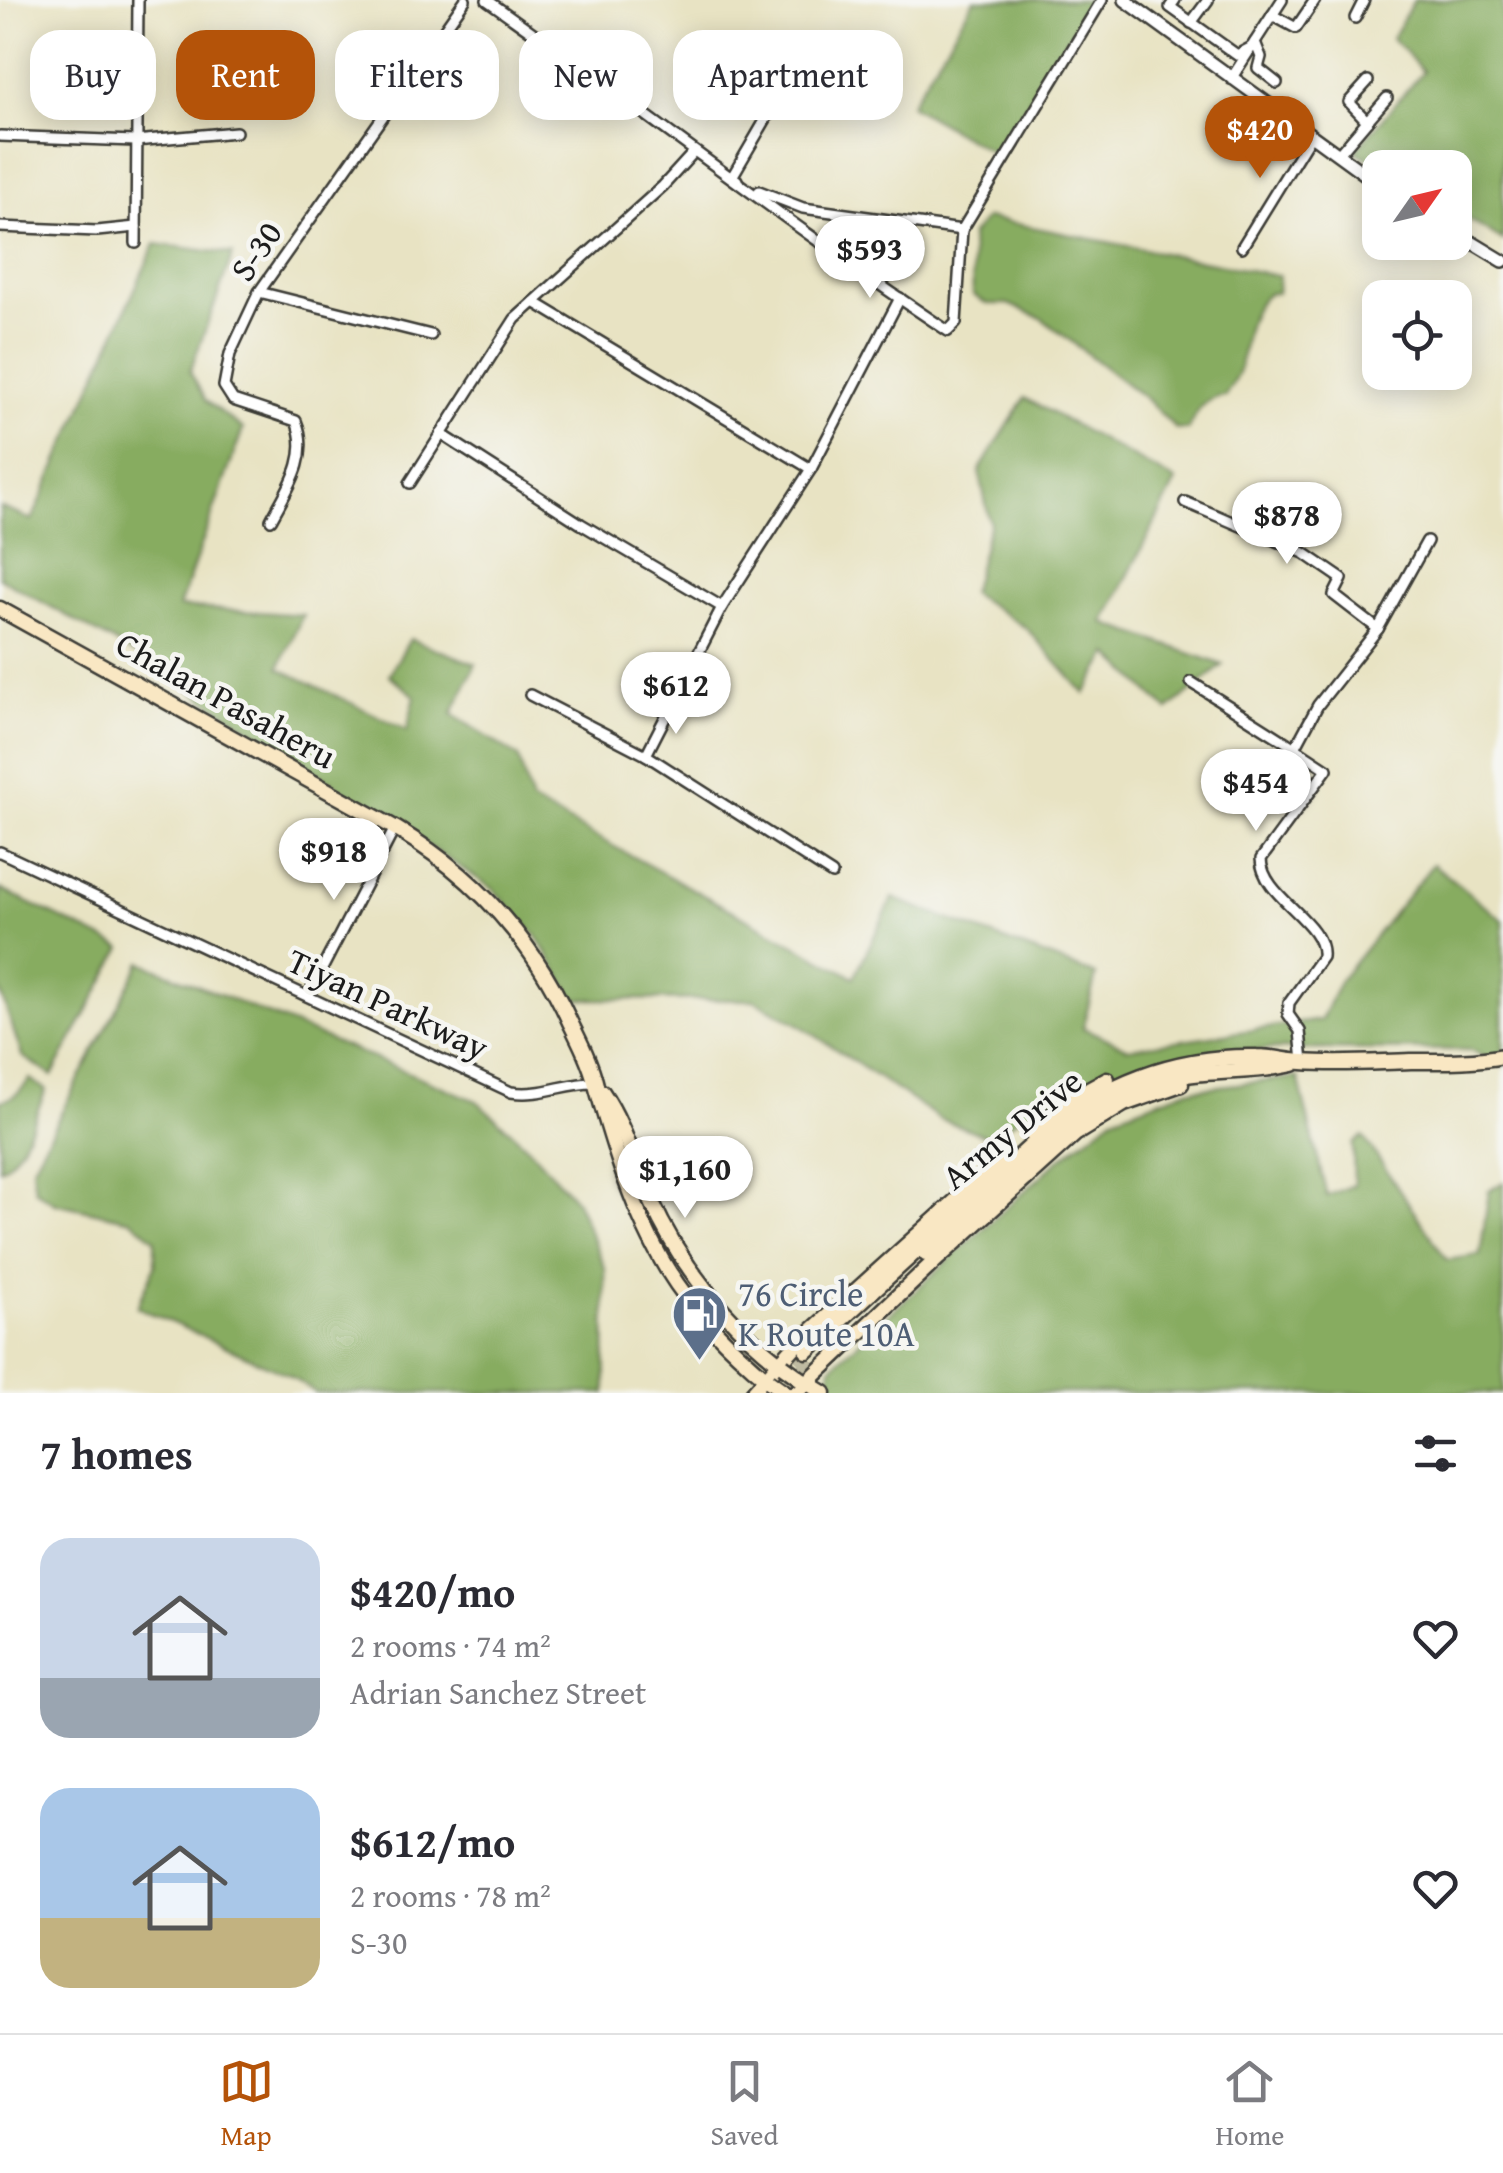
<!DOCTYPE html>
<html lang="en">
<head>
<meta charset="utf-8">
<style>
  body { margin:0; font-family:"Gentium Book Plus",serif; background:#f2f2f3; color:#2b2b33; height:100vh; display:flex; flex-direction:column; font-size:38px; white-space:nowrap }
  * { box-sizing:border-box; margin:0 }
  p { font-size:32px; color:#7c7c81 }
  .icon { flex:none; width:55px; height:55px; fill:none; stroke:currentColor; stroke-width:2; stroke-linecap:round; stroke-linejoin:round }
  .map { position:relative; height:1393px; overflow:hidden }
  .drawer { display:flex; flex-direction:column; background:#fff; flex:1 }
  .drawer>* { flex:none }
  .banner { position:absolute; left:30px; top:30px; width:1000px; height:90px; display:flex; gap:20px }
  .needle { width:65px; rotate:56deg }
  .tools { position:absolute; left:1362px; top:150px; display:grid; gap:20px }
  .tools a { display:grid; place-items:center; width:110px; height:110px; border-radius:20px; background:#fff; box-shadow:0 5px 25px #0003; font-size:50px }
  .price { position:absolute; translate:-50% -85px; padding:0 22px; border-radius:35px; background:#fff; color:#222; font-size:32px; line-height:65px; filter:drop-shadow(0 2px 5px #0008) }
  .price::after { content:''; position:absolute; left:50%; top:60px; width:30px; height:22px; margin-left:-15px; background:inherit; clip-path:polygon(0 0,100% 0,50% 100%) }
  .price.active { background:#b45309; color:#fff }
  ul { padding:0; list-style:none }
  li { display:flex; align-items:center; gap:30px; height:250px; padding:0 40px }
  li span { display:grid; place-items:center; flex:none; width:280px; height:200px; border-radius:30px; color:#555 }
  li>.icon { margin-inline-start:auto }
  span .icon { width:120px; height:120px; fill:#fffc; stroke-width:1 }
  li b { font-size:42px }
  h2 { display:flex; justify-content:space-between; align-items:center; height:120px; padding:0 40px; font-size:42px }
  .chip { padding:0 35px; border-radius:30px; background:#fff; box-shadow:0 5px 25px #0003; font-size:35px; line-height:90px }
  .chip.active { background:#b45309; color:#fff }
  .dock { display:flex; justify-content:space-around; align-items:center; height:140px; border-top:2px solid #e1e1e2; background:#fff; font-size:28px; color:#7c7c81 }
  .dock a { display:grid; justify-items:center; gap:5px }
  .dock .active { color:#b45309 }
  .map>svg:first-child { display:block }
  .forest { fill:#87ac61; stroke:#52643e; stroke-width:2.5 }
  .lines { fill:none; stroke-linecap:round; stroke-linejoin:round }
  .secondary-tunnel { stroke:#bfbba2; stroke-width:14; stroke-dasharray:14 7; stroke-linecap:butt }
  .minor-casing { stroke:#3b3a35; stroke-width:14 }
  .tertiary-casing { stroke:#3b3a35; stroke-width:16 }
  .secondary-casing { stroke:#3b3a35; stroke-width:19 }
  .minor { stroke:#fff; stroke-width:9 }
  .tertiary { stroke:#fff; stroke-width:11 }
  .secondary { stroke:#f9e7c3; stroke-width:14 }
  .secondary-bridge-casing { stroke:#3b3a35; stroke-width:19; stroke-linecap:butt }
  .secondary-bridge { stroke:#f9e7c3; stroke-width:14 }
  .labels { text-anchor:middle; stroke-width:9; stroke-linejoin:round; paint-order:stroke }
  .street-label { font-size:35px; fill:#1c1c1c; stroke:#f6f6f2 }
  .service-label { font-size:35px; fill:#4e5e75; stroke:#f6f6f2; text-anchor:start }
</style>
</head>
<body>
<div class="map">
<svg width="1503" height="1393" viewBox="0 0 1503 1393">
  <rect width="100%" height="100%" fill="#f6f6f2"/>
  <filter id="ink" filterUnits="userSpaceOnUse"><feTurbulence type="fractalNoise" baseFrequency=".01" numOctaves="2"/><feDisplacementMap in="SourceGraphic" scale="20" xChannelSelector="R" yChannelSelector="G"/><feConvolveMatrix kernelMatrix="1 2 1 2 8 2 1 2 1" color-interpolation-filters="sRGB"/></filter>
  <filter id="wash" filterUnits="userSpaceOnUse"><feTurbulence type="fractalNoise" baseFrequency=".0048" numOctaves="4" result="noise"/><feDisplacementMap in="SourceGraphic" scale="40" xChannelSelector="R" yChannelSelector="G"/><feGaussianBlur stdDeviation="2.25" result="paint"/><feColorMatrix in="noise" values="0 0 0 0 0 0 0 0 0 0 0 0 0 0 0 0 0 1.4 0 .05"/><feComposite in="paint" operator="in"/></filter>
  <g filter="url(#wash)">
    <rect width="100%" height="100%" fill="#e8e3c3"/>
    <g class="forest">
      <polygon points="974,0 1093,0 997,155 910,105"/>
      <polygon points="1414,0 1503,0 1503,241 1455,211 1455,168 1383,167 1355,151 1423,71 1392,38"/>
      <path d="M986,218L1279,276L1277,293H1268C1246,311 1245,341 1240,367C1238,377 1230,387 1225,396C1203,398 1197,411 1188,430L1176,429L1146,399L1041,318L1008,304H987L973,295L971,235Z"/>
      <polygon points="155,244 233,254 190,372 206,401 243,429 179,607 303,615 279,668 407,730 415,696 389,675 410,639 476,664 452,714 518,757 532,802 854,977 893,898 1096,975 1083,1028 1128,1048 1321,1020 1340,980 1433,864 1503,920 1503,1067 1471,1050 1271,1049 1161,1060 1070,1086 989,1137 940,1119 798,1024 754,1000 574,999 538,938 493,889 150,663 0,578 0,507 32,520"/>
      <polygon points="1025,398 1176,481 1104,623 1223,665 1168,710 1109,654 1085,694 1026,628 971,593 990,523 979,471"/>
      <polygon points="0,889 122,948 52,1076 22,1056 0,991"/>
      <polygon points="141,962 477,1101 529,1148 576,1201 605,1268 606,1393 316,1393 289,1375 137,1307 155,1266 155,1239 131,1220 55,1203 35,1190 32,1168"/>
      <polygon points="1298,1077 1327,1196 1354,1185 1353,1144 1363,1136 1447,1260 1480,1255 1489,1191 1503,1182 1503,1393 839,1393 829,1384 831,1367 1060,1159 1113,1117 1186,1090"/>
      <path d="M30,1079L46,1090C35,1114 24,1156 0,1169V1101C14,1098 21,1091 30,1079Z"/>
    </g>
  </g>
  <g filter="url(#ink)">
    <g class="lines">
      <g class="secondary-tunnel">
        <polyline points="788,1385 814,1358"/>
        <polyline points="769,1393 807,1351"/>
      </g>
      <defs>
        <g id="minor">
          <path d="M487,0C642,109 790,226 948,331L956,323L962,230L1102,0"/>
          <polyline points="1175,0 1170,7 1237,55 1252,47"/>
          <polyline points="1272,15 1296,28 1315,0"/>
          <polyline points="1355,18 1364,0"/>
          <polyline points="1191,23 1208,0"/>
          <polyline points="1255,42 1261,57 1258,68 1277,83"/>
          <polyline points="1231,79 1282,0"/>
          <polyline points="1367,121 1387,98"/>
          <polyline points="0,136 135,141 236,132"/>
          <polyline points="1339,154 1367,121 1349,102 1368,81"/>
          <polyline points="737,180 732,177 794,71 800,74"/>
          <polyline points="759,191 803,208 962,230"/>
          <polyline points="0,227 97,231 136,227"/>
          <polyline points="136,243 138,0"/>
          <polyline points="1242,247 1311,135"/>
          <polyline points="259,292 431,335"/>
          <polyline points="534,302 811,469"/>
          <polyline points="441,434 581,524 722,607"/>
          <polyline points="410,483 515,319 663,186 694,152"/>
          <polyline points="1185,502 1304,553 1342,579 1334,595 1378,629"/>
          <path d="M271,520C288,488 311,457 296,421L233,400L224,386L230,354L259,292L465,0"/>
          <polyline points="1191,682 1295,748"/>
          <polyline points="530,695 646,755 832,874"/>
          <polyline points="646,755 722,607 811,469 900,298"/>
          <path d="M0,852L511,1092C542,1097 566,1082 596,1083"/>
          <polyline points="308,996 395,828"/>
          <path d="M1303,1062L1300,1031L1288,1014L1289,1003L1322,957C1326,921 1262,898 1261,859L1327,769L1295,748L1318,705L1378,629L1427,541"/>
        </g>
        <g id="tertiary">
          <polyline points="1125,0 1380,185"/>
          <polyline points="1455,232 1503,261"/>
        </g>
        <g id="secondary">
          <path d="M0,609L395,828C474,875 532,938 570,1022C580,1042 591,1064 596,1085C614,1148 633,1213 667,1269C694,1313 730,1348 769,1381"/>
          <path d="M602,1092C624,1124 634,1163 650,1198C680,1266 724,1320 783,1366"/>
          <polyline points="1031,1133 1074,1097 1107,1079"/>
          <path d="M926,1254C994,1193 1067,1107 1156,1081C1201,1068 1247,1075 1293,1064"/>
          <path d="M807,1351L1045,1133C1106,1082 1177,1055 1257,1057C1273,1057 1287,1061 1303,1062C1338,1065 1375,1062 1411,1061C1442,1061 1473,1062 1503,1056"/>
          <polyline points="801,1379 824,1393"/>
          <polyline points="753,1393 796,1345 1000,1161"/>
          <polyline points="796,1393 938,1258 1075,1134 1124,1104 1181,1084"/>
        </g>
      </defs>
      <use href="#minor" class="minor-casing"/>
      <use href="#tertiary" class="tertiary-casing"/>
      <use href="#secondary" class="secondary-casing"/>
      <use href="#minor" class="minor"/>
      <use href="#tertiary" class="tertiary"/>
      <use href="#secondary" class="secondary"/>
      <defs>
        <g id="secondary-bridge">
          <polyline points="783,1366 801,1379"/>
          <polyline points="769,1381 786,1393"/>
        </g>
      </defs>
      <use href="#secondary-bridge" class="secondary-bridge-casing"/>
      <use href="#secondary-bridge" class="secondary-bridge"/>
    </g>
  </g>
  <defs>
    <symbol id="fuel-pin" viewBox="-11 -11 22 30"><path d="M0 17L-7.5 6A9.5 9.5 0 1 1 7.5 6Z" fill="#5c6f8a" stroke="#f6f6f2"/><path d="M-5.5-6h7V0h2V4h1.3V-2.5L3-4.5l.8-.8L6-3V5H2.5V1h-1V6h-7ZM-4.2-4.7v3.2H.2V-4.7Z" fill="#fff"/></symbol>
  </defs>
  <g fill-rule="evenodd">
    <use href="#fuel-pin" x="668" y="1282" width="63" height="86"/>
  </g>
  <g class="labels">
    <g class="street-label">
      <text transform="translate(256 251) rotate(-56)" y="12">S-30</text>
      <text transform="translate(226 700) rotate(29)" y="12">Chalan Pasaheru</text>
      <text transform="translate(388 1004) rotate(25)" y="12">Tiyan Parkway</text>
      <text transform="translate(1012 1129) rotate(-39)" y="12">Army Drive</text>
    </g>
    <g class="service-label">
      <text x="738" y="1306">76 Circle<tspan x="738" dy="40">K Route 10A</tspan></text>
    </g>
  </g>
</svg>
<div class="tools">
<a><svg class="needle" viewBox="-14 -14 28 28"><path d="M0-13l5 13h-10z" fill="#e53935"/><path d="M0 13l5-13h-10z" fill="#7c7c81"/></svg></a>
<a><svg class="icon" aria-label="locate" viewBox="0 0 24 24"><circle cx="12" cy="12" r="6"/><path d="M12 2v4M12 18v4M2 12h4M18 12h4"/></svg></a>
</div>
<b class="price active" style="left:1260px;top:181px">$420</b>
<b class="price" style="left:870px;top:301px">$593</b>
<b class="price" style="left:1287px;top:567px">$878</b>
<b class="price" style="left:676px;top:737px">$612</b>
<b class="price" style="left:1256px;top:834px">$454</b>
<b class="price" style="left:334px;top:903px">$918</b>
<b class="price" style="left:685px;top:1221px">$1,160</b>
<div class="banner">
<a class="chip">Buy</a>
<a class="chip active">Rent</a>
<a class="chip">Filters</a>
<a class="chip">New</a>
<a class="chip">Apartment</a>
</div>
</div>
<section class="drawer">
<h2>7 homes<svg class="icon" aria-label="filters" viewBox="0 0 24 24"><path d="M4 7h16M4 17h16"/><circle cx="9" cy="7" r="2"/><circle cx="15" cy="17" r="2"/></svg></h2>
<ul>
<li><span style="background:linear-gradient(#c9d6e8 70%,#9aa5b1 0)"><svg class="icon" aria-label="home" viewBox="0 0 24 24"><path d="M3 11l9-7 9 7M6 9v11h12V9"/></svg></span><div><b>$420/mo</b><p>2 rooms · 74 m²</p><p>Adrian Sanchez Street</p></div><svg class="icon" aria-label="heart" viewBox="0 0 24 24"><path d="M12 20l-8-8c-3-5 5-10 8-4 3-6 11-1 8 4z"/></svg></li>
<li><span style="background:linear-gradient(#a9c7e8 65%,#c2b280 0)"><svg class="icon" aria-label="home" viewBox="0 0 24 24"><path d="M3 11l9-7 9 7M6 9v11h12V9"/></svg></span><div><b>$612/mo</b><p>2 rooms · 78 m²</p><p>S-30</p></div><svg class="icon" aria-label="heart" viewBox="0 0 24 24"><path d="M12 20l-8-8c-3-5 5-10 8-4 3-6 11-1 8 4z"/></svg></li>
</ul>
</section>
<nav class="dock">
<a class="active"><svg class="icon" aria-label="map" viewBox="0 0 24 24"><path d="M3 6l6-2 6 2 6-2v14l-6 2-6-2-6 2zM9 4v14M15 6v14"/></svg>Map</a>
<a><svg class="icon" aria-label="saved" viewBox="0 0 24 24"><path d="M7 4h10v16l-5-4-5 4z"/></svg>Saved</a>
<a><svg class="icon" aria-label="home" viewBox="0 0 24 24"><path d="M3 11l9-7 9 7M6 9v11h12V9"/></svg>Home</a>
</nav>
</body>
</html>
